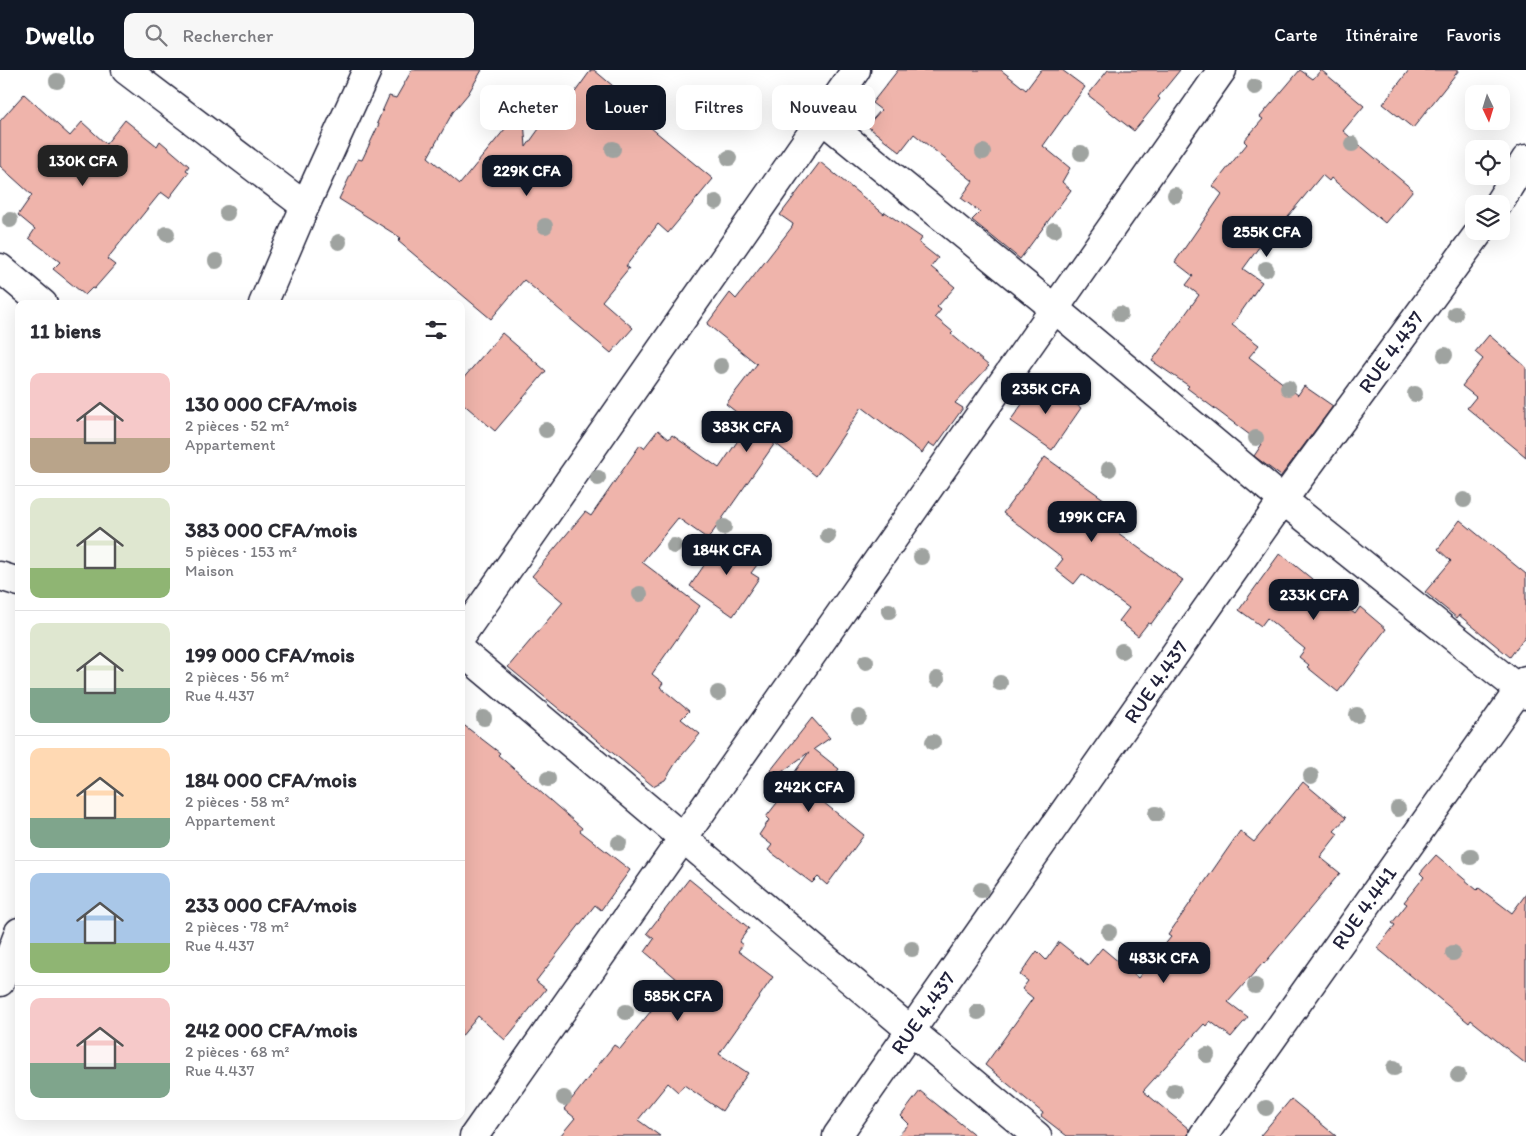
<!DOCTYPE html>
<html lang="fr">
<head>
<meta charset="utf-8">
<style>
  body { margin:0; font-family:Itim,sans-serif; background:#f7f7f7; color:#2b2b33; height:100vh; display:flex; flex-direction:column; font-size:19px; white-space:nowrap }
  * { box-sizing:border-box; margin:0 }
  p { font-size:16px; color:#7c7c81 }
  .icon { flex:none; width:28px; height:28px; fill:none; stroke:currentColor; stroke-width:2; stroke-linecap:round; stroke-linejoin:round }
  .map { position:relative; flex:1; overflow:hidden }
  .panel { position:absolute; left:15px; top:230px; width:450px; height:820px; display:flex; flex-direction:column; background:#fff; border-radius:10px; box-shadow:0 5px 20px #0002 }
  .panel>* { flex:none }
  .hud { position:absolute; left:480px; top:15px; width:475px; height:45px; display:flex; gap:10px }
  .needle { width:32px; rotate:176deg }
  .controls { position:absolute; left:1465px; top:15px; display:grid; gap:10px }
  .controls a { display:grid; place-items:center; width:45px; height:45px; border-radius:10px; background:#fff; box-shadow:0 5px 20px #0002; font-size:25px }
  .price { position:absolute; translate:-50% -42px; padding:0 11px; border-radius:10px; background:#111827; color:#fff; font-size:16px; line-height:32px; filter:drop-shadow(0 1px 2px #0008) }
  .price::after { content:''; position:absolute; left:50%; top:30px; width:15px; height:11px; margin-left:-8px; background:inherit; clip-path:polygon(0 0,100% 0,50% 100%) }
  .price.current { background:#222; color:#fff }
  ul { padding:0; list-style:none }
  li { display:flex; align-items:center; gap:15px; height:125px; padding:0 15px }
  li+li { border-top:1px solid #e1e1e2 }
  li span { display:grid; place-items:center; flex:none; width:140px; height:100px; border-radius:10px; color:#555 }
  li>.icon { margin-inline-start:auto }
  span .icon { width:60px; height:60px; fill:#fffc; stroke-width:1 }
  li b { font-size:21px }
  h2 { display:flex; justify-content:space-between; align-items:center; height:60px; padding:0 15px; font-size:21px }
  .chip { padding:0 18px; border-radius:10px; background:#fff; box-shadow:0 5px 20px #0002; font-size:18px; line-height:45px }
  .chip.current { background:#111827; color:#fff }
  header { display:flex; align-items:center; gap:30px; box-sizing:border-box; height:70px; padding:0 25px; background:#111827; color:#fff }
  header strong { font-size:24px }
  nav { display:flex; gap:28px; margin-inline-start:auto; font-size:18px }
  .search { width:350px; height:45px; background:#f7f7f7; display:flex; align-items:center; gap:12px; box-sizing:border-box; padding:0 18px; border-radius:10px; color:#7c7c81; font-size:19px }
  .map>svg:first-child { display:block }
  .building { fill:#efb4ab; stroke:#22223b }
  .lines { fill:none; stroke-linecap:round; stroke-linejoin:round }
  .street-casing { stroke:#22223b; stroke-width:31 }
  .street { stroke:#fff; stroke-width:28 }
  .tree { fill:#9fa3a0 }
  .labels { text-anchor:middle; stroke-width:5; stroke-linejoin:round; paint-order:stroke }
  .street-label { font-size:21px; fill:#22223b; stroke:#fff }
</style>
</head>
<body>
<header>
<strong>Dwello</strong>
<div class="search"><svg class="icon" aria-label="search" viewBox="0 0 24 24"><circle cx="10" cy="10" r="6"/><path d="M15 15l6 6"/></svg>Rechercher</div>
<nav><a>Carte</a><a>Itinéraire</a><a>Favoris</a></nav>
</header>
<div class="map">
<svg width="1526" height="1066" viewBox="0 0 1526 1066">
  <rect width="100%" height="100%" fill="#fff"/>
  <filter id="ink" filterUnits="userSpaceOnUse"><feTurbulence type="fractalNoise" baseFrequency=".02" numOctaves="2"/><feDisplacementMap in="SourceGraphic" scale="10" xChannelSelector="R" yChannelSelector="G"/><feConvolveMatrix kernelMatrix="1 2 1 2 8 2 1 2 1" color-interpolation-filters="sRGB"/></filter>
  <g filter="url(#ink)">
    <g class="building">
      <polygon points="412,0 482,0 468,24 453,42 428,87 460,114 523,37 526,77 567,20 573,25 591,0 594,0 644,42 639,48 713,109 668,163 658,154 626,196 629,198 602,231 633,258 611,283 524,210 491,249 398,171 401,168 339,129 358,89 362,90 379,54 377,53 389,26 396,28"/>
      <polygon points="898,0 1001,0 1026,20 1041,0 1062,0 1085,17 1043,76 1070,98 1062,112 1071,120 1020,189 972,150 980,142 961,128 973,111 914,64 900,82 867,56 881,40 872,33"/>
      <polygon points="1108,0 1180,0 1158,27 1160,29 1134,61 1088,25"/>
      <polygon points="1300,0 1313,9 1321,0 1364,36 1343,61 1413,120 1385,153 1331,108 1329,111 1322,105 1279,157 1276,154 1243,199 1262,212 1232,255 1259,275 1249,287 1298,325 1304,316 1333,336 1281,406 1254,386 1262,374 1187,318 1189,316 1152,291 1199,225 1186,215 1193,206 1175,192 1222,124 1213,116 1247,74 1244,71 1263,49 1260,47"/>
      <polygon points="1409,0 1459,0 1413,58 1383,34"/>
      <polygon points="24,24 70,66 82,52 106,74 125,50 157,76 160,71 189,96 186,100 189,102 169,128 161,122 107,189 115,195 94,219 92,218 85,225 53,199 60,192 29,168 35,159 18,145 32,125 0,96 0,51"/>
      <polygon points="820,92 884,144 885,142 922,168 919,173 938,188 931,197 955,217 937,237 941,240 935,247 953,262 951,264 989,296 955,333 963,338 935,377 929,373 922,383 862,337 816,406 775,373 708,469 678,448 642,492 700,536 652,604 663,613 660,617 689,641 681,649 700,664 677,691 665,710 653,716 508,597 563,532 532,506 585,442 591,446 640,375 644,378 658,360 669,369 672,365 719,398 750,353 726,334 757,294 707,254 730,223 736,229 792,157 793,154 780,145"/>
      <polygon points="502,263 546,301 495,361 461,332 461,311"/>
      <polygon points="1489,265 1526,297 1526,387 1467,338 1476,327 1462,316 1483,289 1475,282"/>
      <polygon points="1040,309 1081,338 1052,380 1010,351"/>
      <polygon points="1045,387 1126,445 1114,460 1183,510 1151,554 1148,553 1138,566 1119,551 1129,538 1082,504 1074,514 1055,499 1063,489 1003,443"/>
      <polygon points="1460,450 1526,504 1526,565 1510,587 1459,545 1457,548 1425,522 1451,491 1438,479"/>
      <polygon points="724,466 760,491 751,503 759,508 733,546 690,516"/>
      <polygon points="1280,483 1355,544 1360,537 1386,559 1338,622 1307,597 1309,595 1299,587 1305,579 1267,548 1261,556 1239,540"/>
      <polygon points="812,648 830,668 814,679 839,699 818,728 864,765 827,815 818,807 812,813 768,780 772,775 759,765 769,750 766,747 790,716 787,713 809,682 771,710 767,705"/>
      <polygon points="461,653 500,683 498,685 582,758 580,761 630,800 601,840 595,835 536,911 546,919 505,970 478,946 461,967"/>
      <polygon points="1303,712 1346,748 1334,761 1338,764 1320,787 1340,803 1264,894 1263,893 1228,932 1248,947 1231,967 1210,951 1206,956 1204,954 1143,1021 1189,1059 1188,1066 1067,1066 1041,1046 1043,1043 985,995 1033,928 1022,919 1028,911 1020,905 1037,881 1046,890 1059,872 1088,895 1102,878 1138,908 1171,867 1168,865 1240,761 1254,772"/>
      <polygon points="1436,785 1477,820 1479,818 1512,843 1526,824 1526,994 1471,950 1469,953 1377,878 1395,855 1392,853 1407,834 1404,832 1424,807 1420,803"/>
      <polygon points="689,809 749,858 739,872 743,875 738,881 773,907 719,984 748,1003 722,1041 684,1015 678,1022 668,1013 638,1050 660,1066 560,1066 575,1048 564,1039 614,975 620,979 677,909 645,882 654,869 647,863"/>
      <polygon points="920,1021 976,1066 898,1066 909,1054 901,1046"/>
      <polygon points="1291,1029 1336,1066 1260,1066"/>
    </g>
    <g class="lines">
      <defs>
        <g id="street">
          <polyline points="126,0 305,136"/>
          <polyline points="821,48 1055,239 1283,430 1526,625"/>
          <polyline points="1498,134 1526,89"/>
          <polyline points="0,198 43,234"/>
          <polyline points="263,234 305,136 367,0"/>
          <polyline points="0,506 19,512"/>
          <polyline points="461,566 856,0"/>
          <path d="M461,581C654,742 844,906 1037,1066"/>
          <polyline points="0,912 19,862"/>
          <polyline points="474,1066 1222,0"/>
          <polyline points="837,1066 1283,430 1480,161"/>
          <polyline points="1203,1066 1526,610"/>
        </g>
      </defs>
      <use href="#street" class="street-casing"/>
      <use href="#street" class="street"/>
    </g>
    <g class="tree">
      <circle cx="57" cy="11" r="8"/>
      <circle cx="1255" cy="17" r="8"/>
      <circle cx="1352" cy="74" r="8"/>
      <circle cx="613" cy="79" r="8"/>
      <circle cx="983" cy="82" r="8"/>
      <circle cx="1081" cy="83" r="8"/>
      <circle cx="729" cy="88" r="8"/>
      <circle cx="1175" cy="125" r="8"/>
      <circle cx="716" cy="132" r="8"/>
      <circle cx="227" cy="143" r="8"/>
      <circle cx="10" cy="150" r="8"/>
      <circle cx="545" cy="156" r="8"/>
      <circle cx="1054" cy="160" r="8"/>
      <circle cx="167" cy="164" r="8"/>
      <circle cx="339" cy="172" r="8"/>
      <circle cx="216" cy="191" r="8"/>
      <circle cx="1266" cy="199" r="8"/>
      <circle cx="1120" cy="244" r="8"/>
      <circle cx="1455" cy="244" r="8"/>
      <circle cx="1445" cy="285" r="8"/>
      <circle cx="721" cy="296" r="8"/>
      <circle cx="1288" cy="318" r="8"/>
      <circle cx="1415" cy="324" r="8"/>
      <circle cx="546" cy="360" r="8"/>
      <circle cx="1256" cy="368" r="8"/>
      <circle cx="1109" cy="399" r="8"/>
      <circle cx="598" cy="408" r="8"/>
      <circle cx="1464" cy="430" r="8"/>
      <circle cx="724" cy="457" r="8"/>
      <circle cx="828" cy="466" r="8"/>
      <circle cx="674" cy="476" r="8"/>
      <circle cx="921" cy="487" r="8"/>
      <circle cx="640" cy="524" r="8"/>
      <circle cx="889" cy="541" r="8"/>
      <circle cx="1122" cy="581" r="8"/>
      <circle cx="866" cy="592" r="8"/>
      <circle cx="937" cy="609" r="8"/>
      <circle cx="1000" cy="613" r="8"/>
      <circle cx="718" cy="623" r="8"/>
      <circle cx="1357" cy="645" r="8"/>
      <circle cx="859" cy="647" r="8"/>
      <circle cx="484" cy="648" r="8"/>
      <circle cx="933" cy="672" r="8"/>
      <circle cx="1311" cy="706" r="8"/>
      <circle cx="548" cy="709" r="8"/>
      <circle cx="1398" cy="739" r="8"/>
      <circle cx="1156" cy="744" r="8"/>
      <circle cx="619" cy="773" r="8"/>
      <circle cx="1471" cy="787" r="8"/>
      <circle cx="981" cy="820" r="8"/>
      <circle cx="1109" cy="862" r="8"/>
      <circle cx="912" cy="879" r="8"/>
      <circle cx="1453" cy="883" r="8"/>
      <circle cx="1255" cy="916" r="8"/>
      <circle cx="626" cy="942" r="8"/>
      <circle cx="978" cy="942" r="8"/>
      <circle cx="1207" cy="985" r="8"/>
      <circle cx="1394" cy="998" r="8"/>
      <circle cx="1458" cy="1005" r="8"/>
      <circle cx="1174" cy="1021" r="8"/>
      <circle cx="564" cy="1028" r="8"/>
      <circle cx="1266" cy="1038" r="8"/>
    </g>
  </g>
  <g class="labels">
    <g class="street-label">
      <text transform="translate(1391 282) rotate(-54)" y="7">RUE 4.437</text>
      <text transform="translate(1156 612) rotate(-55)" y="7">RUE 4.437</text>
      <text transform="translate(1364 838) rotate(-55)" y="7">RUE 4.441</text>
      <text transform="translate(923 943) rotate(-55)" y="7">RUE 4.437</text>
    </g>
  </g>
</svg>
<div class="controls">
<a><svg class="needle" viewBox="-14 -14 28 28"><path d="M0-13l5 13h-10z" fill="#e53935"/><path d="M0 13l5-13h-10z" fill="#7c7c81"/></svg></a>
<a><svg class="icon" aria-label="locate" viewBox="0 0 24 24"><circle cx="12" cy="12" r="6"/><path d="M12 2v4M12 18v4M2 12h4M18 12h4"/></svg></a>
<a><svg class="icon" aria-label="layers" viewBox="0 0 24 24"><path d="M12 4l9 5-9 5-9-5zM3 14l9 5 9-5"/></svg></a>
</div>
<b class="price current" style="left:83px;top:117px">130K CFA</b>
<b class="price" style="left:527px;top:127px">229K CFA</b>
<b class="price" style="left:1267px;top:188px">255K CFA</b>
<b class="price" style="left:1046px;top:345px">235K CFA</b>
<b class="price" style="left:747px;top:383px">383K CFA</b>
<b class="price" style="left:1092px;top:473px">199K CFA</b>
<b class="price" style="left:727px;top:506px">184K CFA</b>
<b class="price" style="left:1314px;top:551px">233K CFA</b>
<b class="price" style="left:809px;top:743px">242K CFA</b>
<b class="price" style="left:1164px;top:914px">483K CFA</b>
<b class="price" style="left:678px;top:952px">585K CFA</b>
<div class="hud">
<a class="chip">Acheter</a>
<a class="chip current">Louer</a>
<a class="chip">Filtres</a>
<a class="chip">Nouveau</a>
</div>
<section class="panel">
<h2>11 biens<svg class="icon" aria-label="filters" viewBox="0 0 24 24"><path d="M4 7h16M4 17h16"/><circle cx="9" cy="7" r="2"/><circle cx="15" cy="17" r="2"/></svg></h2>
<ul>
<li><span style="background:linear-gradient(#f6c9c9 65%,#b9a48a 0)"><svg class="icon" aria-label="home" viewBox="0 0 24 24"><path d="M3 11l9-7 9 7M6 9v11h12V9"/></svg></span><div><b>130 000 CFA/mois</b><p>2 pièces · 52 m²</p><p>Appartement</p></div></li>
<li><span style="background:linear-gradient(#dfe7d0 70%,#8fb573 0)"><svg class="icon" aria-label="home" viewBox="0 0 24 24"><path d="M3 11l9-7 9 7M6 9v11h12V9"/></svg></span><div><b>383 000 CFA/mois</b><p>5 pièces · 153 m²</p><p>Maison</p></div></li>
<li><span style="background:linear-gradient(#dfe7d0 65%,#7fa58c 0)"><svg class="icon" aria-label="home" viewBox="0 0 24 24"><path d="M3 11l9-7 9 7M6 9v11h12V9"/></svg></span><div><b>199 000 CFA/mois</b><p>2 pièces · 56 m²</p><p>Rue 4.437</p></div></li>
<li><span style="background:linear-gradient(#ffd9b3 70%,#7fa58c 0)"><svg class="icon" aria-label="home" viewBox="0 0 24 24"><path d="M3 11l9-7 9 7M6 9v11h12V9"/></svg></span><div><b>184 000 CFA/mois</b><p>2 pièces · 58 m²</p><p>Appartement</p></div></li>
<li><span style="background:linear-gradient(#a9c7e8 70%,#8fb573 0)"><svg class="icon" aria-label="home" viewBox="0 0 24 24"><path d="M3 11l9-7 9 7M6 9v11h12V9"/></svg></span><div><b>233 000 CFA/mois</b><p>2 pièces · 78 m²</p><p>Rue 4.437</p></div></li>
<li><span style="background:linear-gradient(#f6c9c9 65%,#7fa58c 0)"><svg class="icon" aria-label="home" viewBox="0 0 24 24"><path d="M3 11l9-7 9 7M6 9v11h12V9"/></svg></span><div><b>242 000 CFA/mois</b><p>2 pièces · 68 m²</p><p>Rue 4.437</p></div></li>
</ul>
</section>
</div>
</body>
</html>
